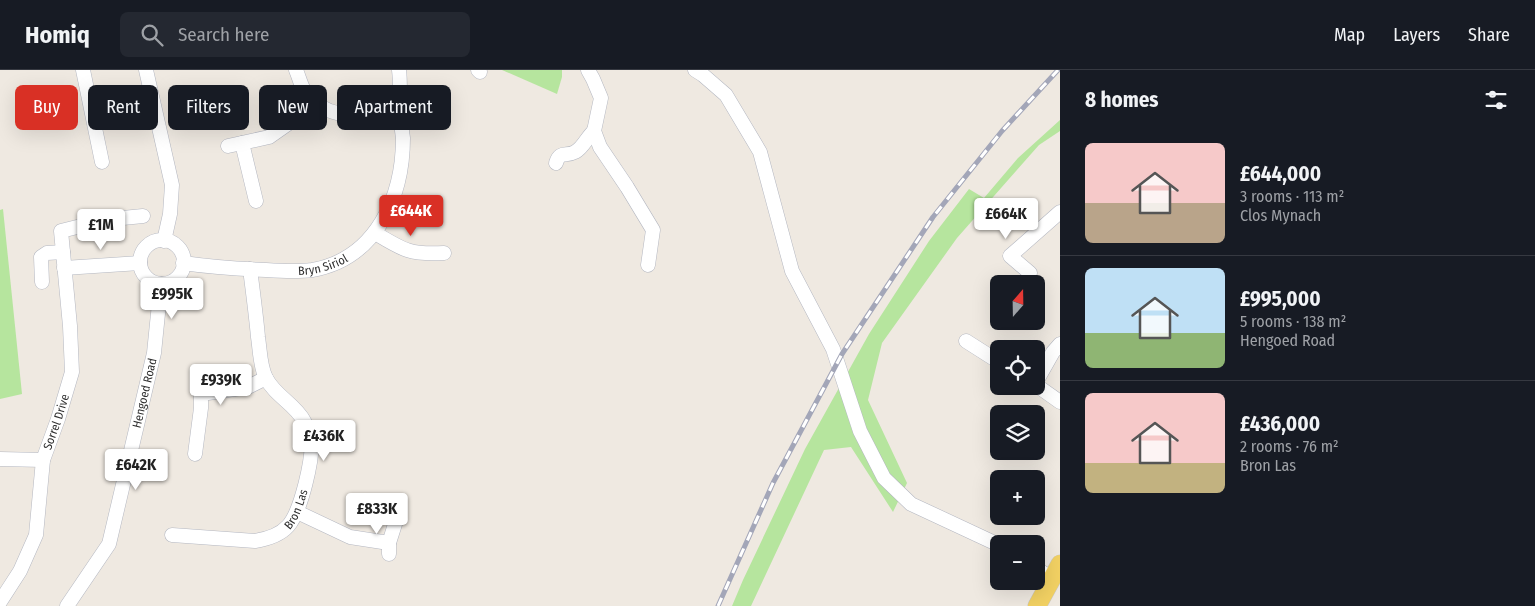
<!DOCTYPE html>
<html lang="en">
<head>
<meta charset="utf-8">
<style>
  body { margin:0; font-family:"Fira Sans Condensed",sans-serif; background:#242831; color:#f1f3f6; height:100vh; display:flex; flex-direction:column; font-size:19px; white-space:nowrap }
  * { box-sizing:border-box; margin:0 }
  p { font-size:16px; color:#9ea1a6 }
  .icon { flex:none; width:28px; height:28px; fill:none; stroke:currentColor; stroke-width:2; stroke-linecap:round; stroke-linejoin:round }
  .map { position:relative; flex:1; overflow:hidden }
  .panel { display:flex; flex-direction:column; background:#171b24; width:475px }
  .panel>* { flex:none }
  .guide { position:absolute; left:15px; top:15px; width:475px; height:45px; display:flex; gap:10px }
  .needle { width:32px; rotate:20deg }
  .tools { position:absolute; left:990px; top:205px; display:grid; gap:10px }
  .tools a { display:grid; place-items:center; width:55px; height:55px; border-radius:8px; background:#171b24; box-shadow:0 5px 20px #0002; font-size:25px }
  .price { position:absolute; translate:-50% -42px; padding:0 11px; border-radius:5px; background:#fff; color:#222; font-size:16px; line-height:32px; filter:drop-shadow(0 1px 2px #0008) }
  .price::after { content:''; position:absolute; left:50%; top:30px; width:15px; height:11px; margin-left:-8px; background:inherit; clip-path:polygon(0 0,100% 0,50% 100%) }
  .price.selected { background:#d93025; color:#fff }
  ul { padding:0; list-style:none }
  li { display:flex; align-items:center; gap:15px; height:125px; padding:0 25px }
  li+li { border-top:1px solid #363941 }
  li span { display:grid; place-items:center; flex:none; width:140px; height:100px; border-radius:8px; color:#555 }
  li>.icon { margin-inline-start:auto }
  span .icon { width:60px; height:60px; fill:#fffc; stroke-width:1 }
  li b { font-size:21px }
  h2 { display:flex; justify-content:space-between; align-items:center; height:60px; padding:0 25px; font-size:21px }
  .chip { padding:0 18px; border-radius:8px; background:#171b24; box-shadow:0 5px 20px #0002; font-size:18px; line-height:45px }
  .chip.selected { background:#d93025; color:#fff }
  header { display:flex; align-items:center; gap:30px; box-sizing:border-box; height:70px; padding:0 25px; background:#171b24; border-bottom:1px solid #363941 }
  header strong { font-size:24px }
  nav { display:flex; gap:28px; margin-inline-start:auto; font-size:18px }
  .search { width:350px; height:45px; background:#242831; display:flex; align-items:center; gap:12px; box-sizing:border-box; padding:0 18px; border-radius:8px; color:#9ea1a6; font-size:19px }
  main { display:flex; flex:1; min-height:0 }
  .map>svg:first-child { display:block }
  .green { fill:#b6e59e }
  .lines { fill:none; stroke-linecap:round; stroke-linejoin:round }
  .minor-casing { stroke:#b4b7c1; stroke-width:15 }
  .major-casing { stroke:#c9c9c9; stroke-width:19 }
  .minor { stroke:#fff; stroke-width:14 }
  .major { stroke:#f2d163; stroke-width:18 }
  .rail-casing { stroke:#a3a6b8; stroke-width:5 }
  .rail { stroke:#fff; stroke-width:3; stroke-dasharray:9; stroke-linecap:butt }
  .labels { text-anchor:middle; stroke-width:4.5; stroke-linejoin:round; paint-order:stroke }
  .street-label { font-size:12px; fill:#2e2e2e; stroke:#fff }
</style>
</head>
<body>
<header>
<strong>Homiq</strong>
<div class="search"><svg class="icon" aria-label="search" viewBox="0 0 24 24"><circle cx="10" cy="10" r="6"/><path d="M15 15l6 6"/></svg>Search here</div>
<nav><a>Map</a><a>Layers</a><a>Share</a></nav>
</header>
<main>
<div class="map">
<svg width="1060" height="536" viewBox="0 0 1060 536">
  <rect width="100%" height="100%" fill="#efe9e1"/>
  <g class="green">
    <polygon points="502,0 562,0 562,7 557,24"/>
    <polygon points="1060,50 1060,61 1039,75 957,168 882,273 868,330 907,413 893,442 851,377 824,380 751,536 732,536 743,510 805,379 869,264 929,171 969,119 984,128 1018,88"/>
    <polygon points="3,139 22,324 0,329 0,140"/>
  </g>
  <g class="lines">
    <defs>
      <g id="minor">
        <polyline points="83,0 102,92"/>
        <polyline points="146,0 172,115 170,144 164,171"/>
        <path d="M296,0C299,7 301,16 305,22C327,53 368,45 400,46"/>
        <polyline points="478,0 480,2"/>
        <polyline points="588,0 593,9 601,28 594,61 600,77 627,117 653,160 648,195"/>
        <polyline points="695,0 703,5 726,25 760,82 792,201 833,279 860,361 884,408 911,434 999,475"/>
        <polyline points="242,73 256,131"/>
        <polyline points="228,76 269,67 296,48 313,32"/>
        <path d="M556,93C560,80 566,87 575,82C583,78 587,67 594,61"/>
        <path d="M375,163C403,180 410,185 444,183"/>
        <circle cx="162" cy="192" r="22"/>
        <path id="s1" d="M183,193C211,197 238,199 266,200C281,201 297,202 312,200C376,189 403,127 403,68C402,61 401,53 400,45C399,30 401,15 399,0"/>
        <polyline points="64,198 140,193"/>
        <polyline points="1030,203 1010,186 1060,142"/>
        <polyline points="42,212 41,187 47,183 63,182"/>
        <polyline points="966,271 999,292"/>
        <polyline points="1036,312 1053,282 1060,274"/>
        <polyline points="1036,315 1060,332"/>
        <polyline points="195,384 201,338 201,324 248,317 266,308"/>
        <polyline points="0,389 43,390"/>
        <polyline points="297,442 350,467 389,473"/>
        <path id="s2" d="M172,465L255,471C267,469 280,465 288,456C301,442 314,386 311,369C310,363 307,356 304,351C295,334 275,326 266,308C260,297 260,280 258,267C256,245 253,222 250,199"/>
        <polyline points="389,484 389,473 396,451"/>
        <polyline points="1036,498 1052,509"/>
        <path id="s3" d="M0,532L20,501L36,465L43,390L58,349L72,302L70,256L61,161L81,156L92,151L143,146"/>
        <path id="s4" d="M67,536L109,474L154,283L161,214"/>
      </g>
      <polyline id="major" points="1037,536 1060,494"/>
    </defs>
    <use href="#minor" class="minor-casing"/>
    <use href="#major" class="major-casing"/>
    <use href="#minor" class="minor"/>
    <use href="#major" class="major"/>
    <defs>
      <polyline id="rail" points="718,536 773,413 842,284 933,147 1002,61 1058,0"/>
    </defs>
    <use href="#rail" class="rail-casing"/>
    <use href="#rail" class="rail"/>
  </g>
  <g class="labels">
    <g class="street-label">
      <text dy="4" stroke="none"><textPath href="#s1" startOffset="141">Bryn Siriol</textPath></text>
      <text dy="4" stroke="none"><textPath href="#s4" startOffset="230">Hengoed Road</textPath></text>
      <text dy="4" stroke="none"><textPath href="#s3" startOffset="192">Sorrel Drive</textPath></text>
      <text dy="4" stroke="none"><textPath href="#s2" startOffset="139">Bron Las</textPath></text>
    </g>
  </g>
</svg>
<div class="tools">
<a><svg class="needle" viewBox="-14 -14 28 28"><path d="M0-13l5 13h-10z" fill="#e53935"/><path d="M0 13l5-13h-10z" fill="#9ea1a6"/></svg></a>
<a><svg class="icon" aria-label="locate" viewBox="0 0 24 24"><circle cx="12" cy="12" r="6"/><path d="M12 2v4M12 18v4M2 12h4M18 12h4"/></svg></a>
<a><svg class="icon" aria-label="layers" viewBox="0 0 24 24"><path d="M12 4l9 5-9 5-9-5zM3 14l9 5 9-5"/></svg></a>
<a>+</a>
<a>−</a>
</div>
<b class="price selected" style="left:411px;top:167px">£644K</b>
<b class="price" style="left:1006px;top:170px">£664K</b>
<b class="price" style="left:101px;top:181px">£1M</b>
<b class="price" style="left:172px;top:250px">£995K</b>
<b class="price" style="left:221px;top:336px">£939K</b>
<b class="price" style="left:324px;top:392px">£436K</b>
<b class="price" style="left:136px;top:421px">£642K</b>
<b class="price" style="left:377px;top:465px">£833K</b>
<div class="guide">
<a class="chip selected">Buy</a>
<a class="chip">Rent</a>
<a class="chip">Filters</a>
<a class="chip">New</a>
<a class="chip">Apartment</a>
</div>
</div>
<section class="panel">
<h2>8 homes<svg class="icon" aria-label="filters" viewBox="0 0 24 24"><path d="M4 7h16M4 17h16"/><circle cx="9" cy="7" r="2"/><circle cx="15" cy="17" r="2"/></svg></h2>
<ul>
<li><span style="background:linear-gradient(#f6c9c9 60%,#b9a48a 0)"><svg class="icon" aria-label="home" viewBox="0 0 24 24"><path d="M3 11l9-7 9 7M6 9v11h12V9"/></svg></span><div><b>£644,000</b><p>3 rooms · 113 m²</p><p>Clos Mynach</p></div></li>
<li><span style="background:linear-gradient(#bfe0f5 65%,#8fb573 0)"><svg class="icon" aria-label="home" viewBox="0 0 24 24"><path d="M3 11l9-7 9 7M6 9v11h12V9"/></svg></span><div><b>£995,000</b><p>5 rooms · 138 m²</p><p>Hengoed Road</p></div></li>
<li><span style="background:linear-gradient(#f6c9c9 70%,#c2b280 0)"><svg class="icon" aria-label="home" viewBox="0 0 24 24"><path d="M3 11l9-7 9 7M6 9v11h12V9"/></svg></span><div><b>£436,000</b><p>2 rooms · 76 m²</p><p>Bron Las</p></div></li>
</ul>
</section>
</main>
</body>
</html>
